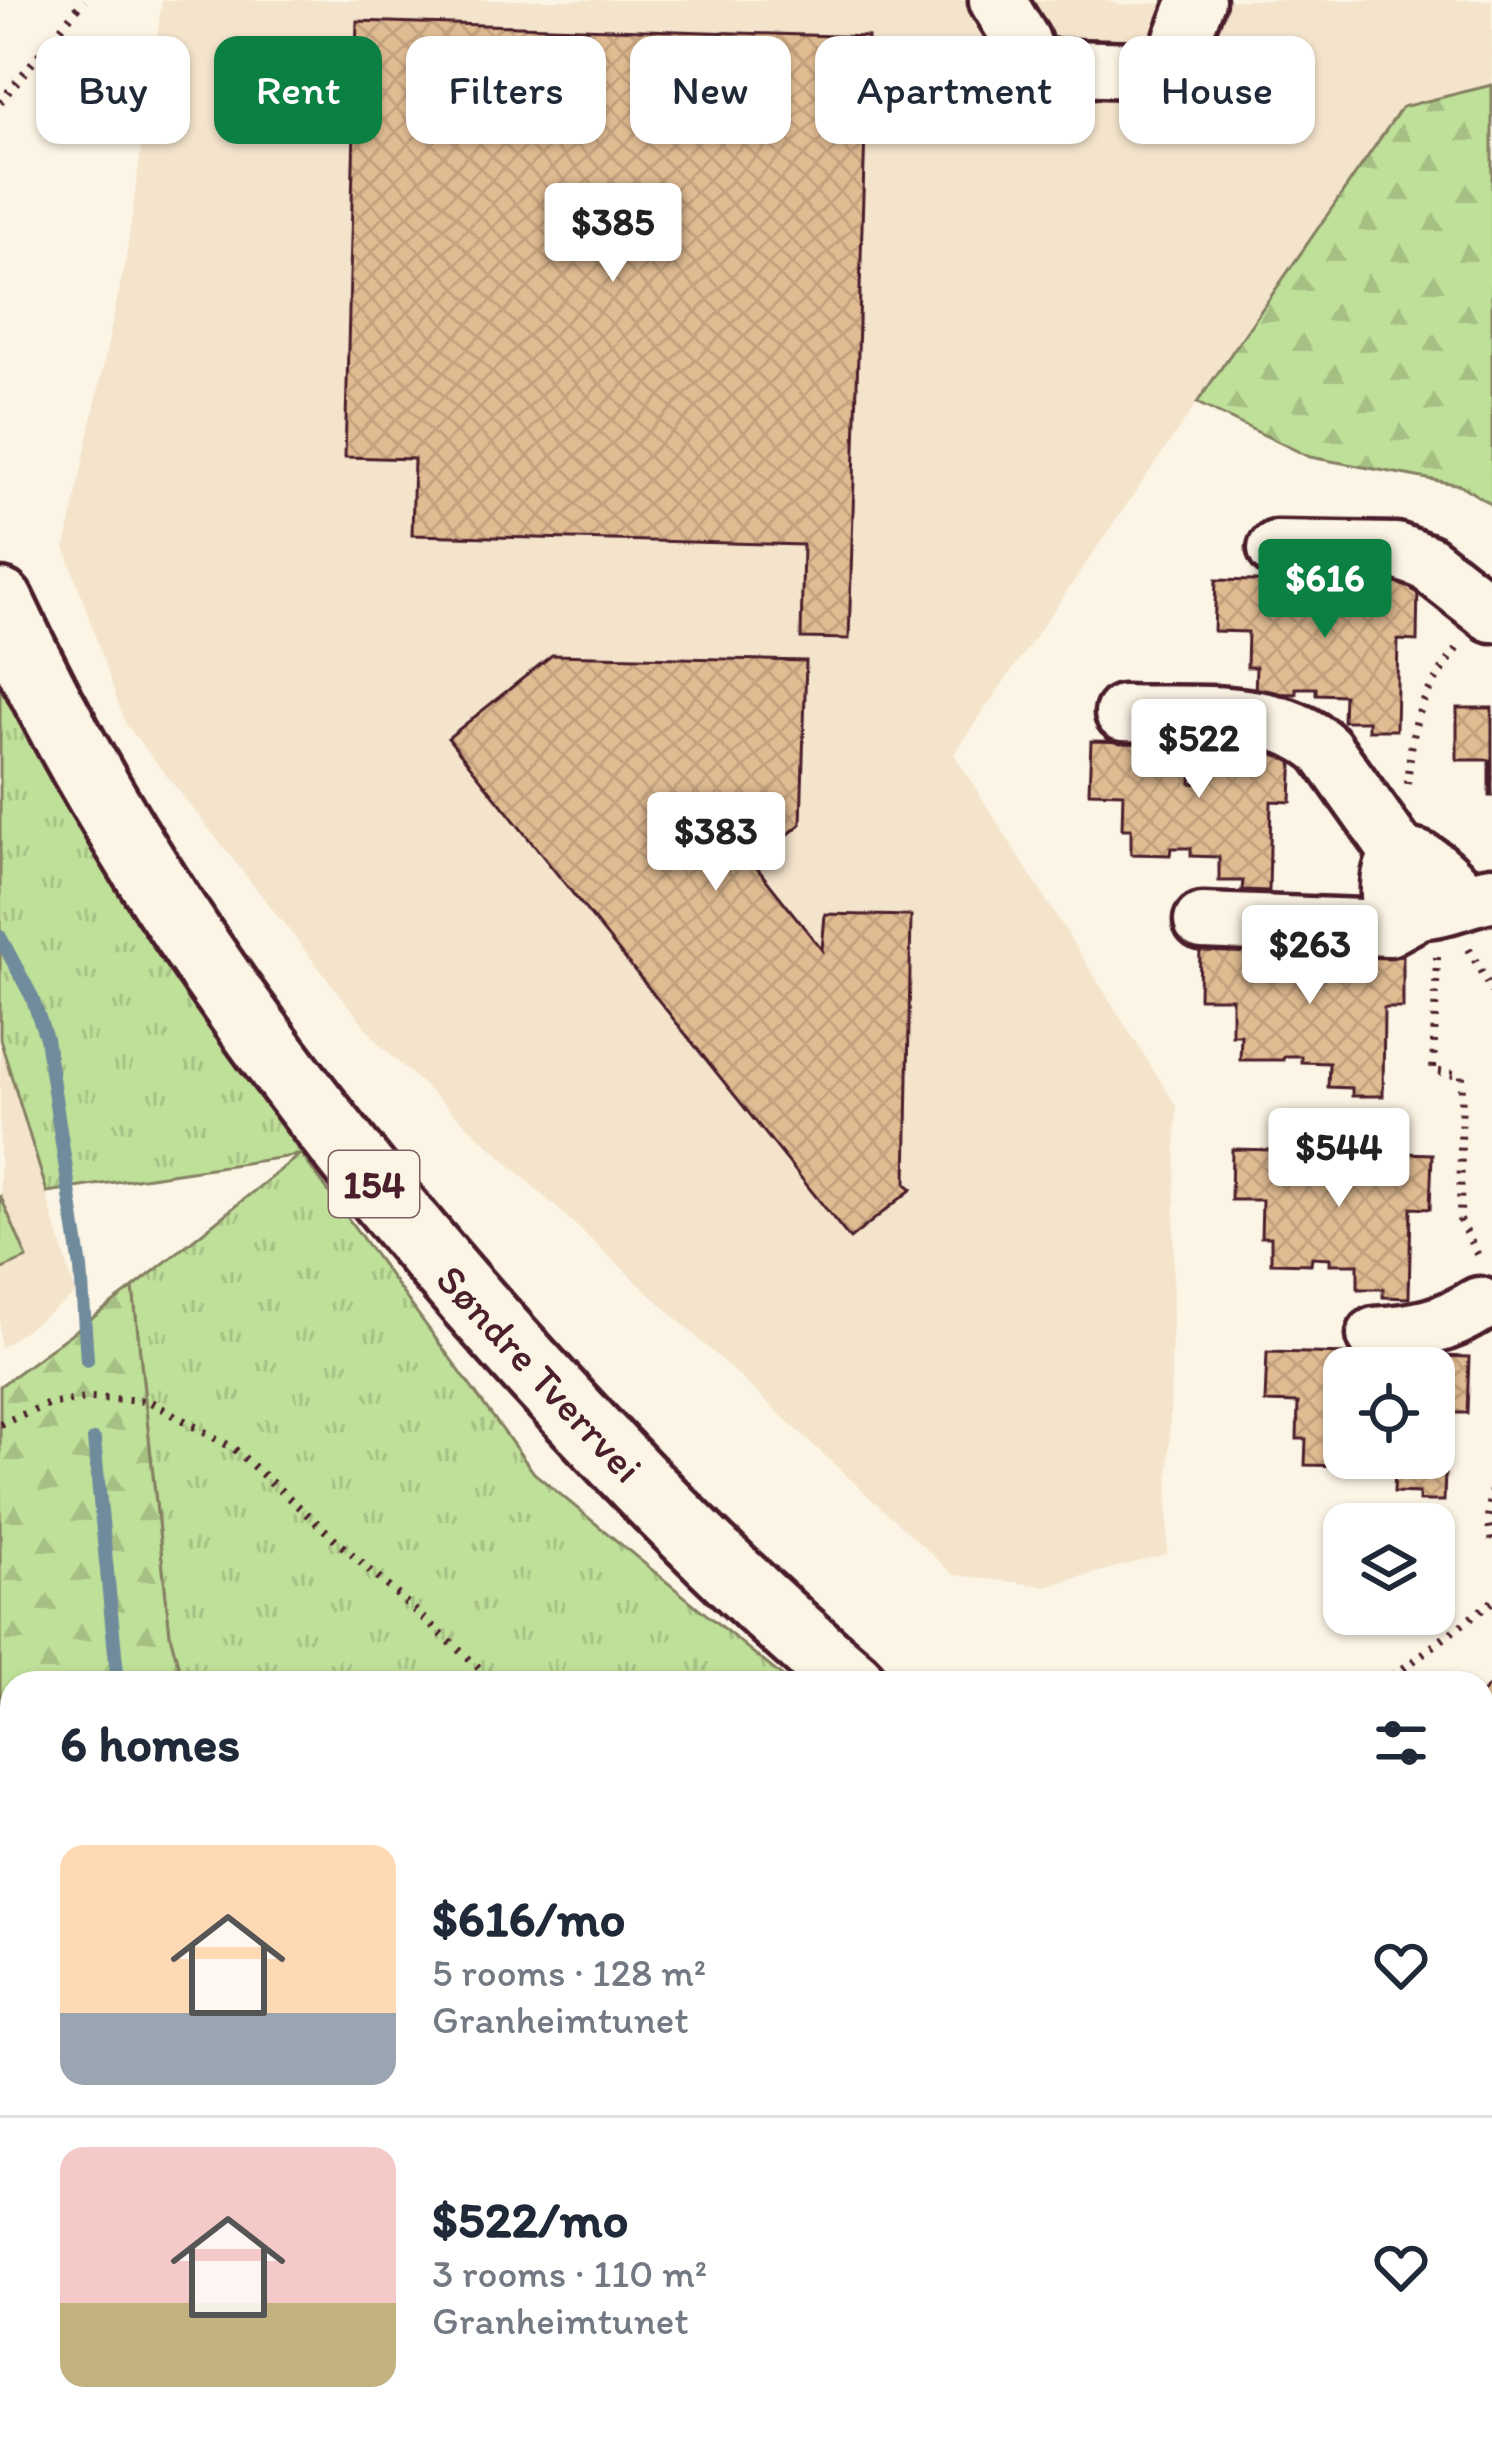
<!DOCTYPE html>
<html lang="en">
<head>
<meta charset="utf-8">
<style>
  body { margin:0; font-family:Itim,sans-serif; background:#f6f6f7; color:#1f2937; height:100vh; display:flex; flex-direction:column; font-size:45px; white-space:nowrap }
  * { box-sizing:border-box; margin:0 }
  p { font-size:39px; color:#747a83 }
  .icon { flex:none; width:66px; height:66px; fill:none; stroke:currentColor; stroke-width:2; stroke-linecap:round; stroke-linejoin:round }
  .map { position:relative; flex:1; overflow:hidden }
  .details { position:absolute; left:0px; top:1671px; width:1494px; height:768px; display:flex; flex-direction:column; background:#fff; border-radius:36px 36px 0 0; box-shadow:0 3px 9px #0004 }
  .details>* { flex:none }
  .guide { position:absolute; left:36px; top:36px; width:1422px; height:108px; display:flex; gap:24px }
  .buttons { position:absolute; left:1323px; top:1347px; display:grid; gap:24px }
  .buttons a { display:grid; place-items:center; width:132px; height:132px; border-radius:24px; background:#fff; box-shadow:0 3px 9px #0004; font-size:60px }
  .price { position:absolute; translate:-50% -102px; padding:0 27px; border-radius:12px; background:#fff; color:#222; font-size:39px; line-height:78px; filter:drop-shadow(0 3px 6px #0008) }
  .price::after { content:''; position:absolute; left:50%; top:72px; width:36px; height:27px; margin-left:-18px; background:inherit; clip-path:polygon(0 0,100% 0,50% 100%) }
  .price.on { background:#0b8043; color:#fff }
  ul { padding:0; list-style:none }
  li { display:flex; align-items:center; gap:36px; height:300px; padding:0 60px }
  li+li { border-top:3px solid #e0e1e3 }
  li span { display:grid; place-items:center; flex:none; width:336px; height:240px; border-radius:24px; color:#555 }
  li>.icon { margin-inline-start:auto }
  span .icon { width:144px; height:144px; fill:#fffc; stroke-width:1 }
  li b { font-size:51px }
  h2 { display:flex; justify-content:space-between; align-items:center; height:144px; padding:0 60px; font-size:51px }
  .tag { padding:0 42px; border-radius:24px; background:#fff; box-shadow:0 3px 9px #0004; font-size:42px; line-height:108px }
  .tag.on { background:#0b8043; color:#fff }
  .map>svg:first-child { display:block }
  .built { fill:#f4e4cc }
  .grass { fill:url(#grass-tufts); stroke:#848062; stroke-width:3 }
  .forest { fill:url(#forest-firs); stroke:#848062; stroke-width:3 }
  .garden { fill:#bfe099; stroke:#848062; stroke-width:3 }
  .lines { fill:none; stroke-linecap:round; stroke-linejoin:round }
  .stream { stroke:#6f8c9c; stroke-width:14 }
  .building { fill:url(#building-cross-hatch); stroke:#4a1f2b; stroke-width:3 }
  .minor-casing { stroke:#4a1f2b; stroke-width:63 }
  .major-casing { stroke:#4a1f2b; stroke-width:75 }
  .path { stroke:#4a1f2b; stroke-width:8; stroke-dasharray:3 9; stroke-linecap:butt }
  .minor { stroke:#fcf5e5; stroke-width:54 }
  .major { stroke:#fcf5e5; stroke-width:66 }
  .labels { text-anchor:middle; stroke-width:9; stroke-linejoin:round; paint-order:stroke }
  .shield { fill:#fcf5e5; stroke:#7f5f63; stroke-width:3 }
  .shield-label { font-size:39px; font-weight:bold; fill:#4a1f2b }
  .street-label { font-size:42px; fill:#4a1f2b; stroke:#fcf5e5 }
</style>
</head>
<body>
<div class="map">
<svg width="1492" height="2439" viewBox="0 0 1492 2439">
  <defs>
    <pattern id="grass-tufts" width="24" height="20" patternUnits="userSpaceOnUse" patternTransform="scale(3)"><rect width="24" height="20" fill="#bfe099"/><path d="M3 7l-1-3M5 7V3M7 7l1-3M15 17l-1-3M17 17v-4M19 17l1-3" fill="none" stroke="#a6c084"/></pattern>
    <pattern id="forest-firs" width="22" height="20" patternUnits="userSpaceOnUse" patternTransform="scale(3)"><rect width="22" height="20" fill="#bfe099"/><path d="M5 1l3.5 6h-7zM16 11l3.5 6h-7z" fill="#a6c084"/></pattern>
    <pattern id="building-cross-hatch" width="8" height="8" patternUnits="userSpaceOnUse" patternTransform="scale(3)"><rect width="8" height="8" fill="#e1bc92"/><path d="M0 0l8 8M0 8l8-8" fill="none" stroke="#c3a17e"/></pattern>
  </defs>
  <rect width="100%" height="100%" fill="#fcf5e5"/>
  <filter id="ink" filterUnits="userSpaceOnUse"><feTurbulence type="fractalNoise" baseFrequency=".00833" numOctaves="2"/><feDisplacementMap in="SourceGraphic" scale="24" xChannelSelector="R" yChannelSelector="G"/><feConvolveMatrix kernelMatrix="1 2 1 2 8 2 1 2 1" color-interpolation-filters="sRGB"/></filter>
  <g filter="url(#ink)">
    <g class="built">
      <polygon points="162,0 1105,0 1121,5 1229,0 1492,0 1492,85 1402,107 954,754 1177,1107 1167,1554 1045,1586 954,1575 379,1044 125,723 65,548 126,257"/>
      <polygon points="0,1039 76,1294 0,1348"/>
    </g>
    <polygon class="grass" points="0,682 83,831 139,920 301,1154 534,1473 790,1683 183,1683 170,1635 133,1288 299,1155 47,1192 0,1039"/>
    <g class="forest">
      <polygon points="1492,85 1492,505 1460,485 1310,457 1197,403 1402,107"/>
      <polygon points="133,1288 170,1635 183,1683 12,1683 12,2427 1482,2427 1482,2280 1492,2289 1492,2439 0,2439 0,1386"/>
    </g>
    <polygon class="garden" points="0,1195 27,1258 0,1270"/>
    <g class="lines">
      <g class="stream">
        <polyline points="0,937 32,997 46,1038 81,1268 87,1360"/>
        <polyline points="94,1440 118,1683"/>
        <polyline points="500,2439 501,2427"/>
      </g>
    </g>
    <g class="building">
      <polygon points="357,21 868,37 849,639 801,638 803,545 412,535 414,459 345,457"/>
      <polygon points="1216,580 1300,582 1300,598 1317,598 1317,622 1331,622 1332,582 1418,584 1417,641 1398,640 1396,730 1368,730 1368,721 1343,721 1344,695 1316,694 1316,688 1296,688 1296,694 1255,693 1256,667 1247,667 1248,632 1214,631"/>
      <polygon points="552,655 806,661 801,824 753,863 822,950 825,914 911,916 906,1184 912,1189 850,1239 448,738"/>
      <polygon points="1457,708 1492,708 1492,796 1489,796 1489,760 1457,760"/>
      <polygon points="1091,741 1175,743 1174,760 1192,760 1191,783 1205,784 1206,743 1293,746 1291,802 1271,801 1269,891 1242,890 1243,881 1219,881 1219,857 1191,856 1191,848 1171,848 1170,855 1131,854 1131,829 1122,829 1123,793 1089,792"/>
      <polygon points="1200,946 1285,947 1284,964 1303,964 1303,988 1314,988 1315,948 1403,950 1403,1008 1384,1008 1383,1096 1352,1096 1352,1088 1328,1087 1329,1063 1301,1062 1301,1056 1284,1056 1283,1060 1240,1060 1241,1035 1232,1035 1232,998 1199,998"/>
      <polygon points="1232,1149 1314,1151 1313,1168 1331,1168 1331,1192 1345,1192 1346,1151 1432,1154 1430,1209 1411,1208 1409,1298 1383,1297 1383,1289 1358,1289 1358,1264 1330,1264 1330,1258 1312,1257 1311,1264 1271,1263 1271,1237 1261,1237 1262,1200 1231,1200"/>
      <polygon points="1267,1352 1350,1354 1349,1368 1344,1368 1344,1458 1434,1458 1434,1368 1380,1368 1381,1354 1469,1357 1467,1413 1447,1413 1444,1501 1419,1501 1419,1493 1394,1492 1395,1467 1366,1467 1367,1460 1347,1459 1347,1466 1305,1465 1306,1439 1297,1439 1298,1403 1265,1402"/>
      <polygon points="1492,1683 1492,1778 1482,1771 1482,1693"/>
    </g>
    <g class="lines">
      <defs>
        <g id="minor">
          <polyline points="997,0 1022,41 1031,67 1175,71 1175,57 1197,0"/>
          <polyline points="1276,549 1396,551 1426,562 1492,614"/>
          <path d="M1123,713C1187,716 1274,704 1325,749L1403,859"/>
          <path d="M1463,900C1442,866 1386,825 1389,896C1417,927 1457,898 1492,894"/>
          <polyline points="1202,921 1388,928 1417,912"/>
          <path d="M1375,1335C1415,1332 1445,1327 1479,1305"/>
        </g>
        <g id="major">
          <path d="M0,603C129,883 322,1136 528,1364C629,1475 736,1586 852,1683"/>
          <polyline points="1482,2151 1492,2158"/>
        </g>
      </defs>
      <use href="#minor" class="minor-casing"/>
      <use href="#major" class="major-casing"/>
      <g class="path">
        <polyline points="0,102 84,0"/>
        <path d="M1407,784C1414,714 1418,702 1460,645"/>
        <polyline points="1469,949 1492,992"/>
        <polyline points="1437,957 1433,1071 1462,1075 1460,1220 1480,1260"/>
        <polyline points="0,1424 49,1404 91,1398 149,1401 233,1448 496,1683"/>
        <polyline points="1492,1490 1488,1517 1492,1543"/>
        <polyline points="1384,1683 1492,1602"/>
        <polyline points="1482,1835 1492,1848"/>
        <polyline points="1022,2427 1033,2439"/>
      </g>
      <use href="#minor" class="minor"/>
      <use href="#major" class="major"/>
    </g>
  </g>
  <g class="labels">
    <rect class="shield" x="329" y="1151" width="90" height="66" rx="9"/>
    <g class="shield-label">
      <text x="374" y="1198">154</text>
    </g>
    <g class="street-label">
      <text transform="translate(540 1373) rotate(47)" y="15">Søndre Tverrvei</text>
    </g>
  </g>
</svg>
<div class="buttons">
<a><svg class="icon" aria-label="locate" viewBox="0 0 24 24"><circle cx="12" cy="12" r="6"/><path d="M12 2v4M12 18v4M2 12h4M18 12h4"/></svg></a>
<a><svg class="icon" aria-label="layers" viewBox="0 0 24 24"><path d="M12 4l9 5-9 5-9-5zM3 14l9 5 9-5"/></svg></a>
</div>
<b class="price" style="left:613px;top:285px">$385</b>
<b class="price on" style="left:1325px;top:641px">$616</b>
<b class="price" style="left:1199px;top:801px">$522</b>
<b class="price" style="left:716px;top:894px">$383</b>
<b class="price" style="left:1310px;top:1007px">$263</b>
<b class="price" style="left:1339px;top:1210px">$544</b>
<div class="guide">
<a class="tag">Buy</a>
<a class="tag on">Rent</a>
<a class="tag">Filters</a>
<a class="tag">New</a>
<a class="tag">Apartment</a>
<a class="tag">House</a>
</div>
<section class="details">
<h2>6 homes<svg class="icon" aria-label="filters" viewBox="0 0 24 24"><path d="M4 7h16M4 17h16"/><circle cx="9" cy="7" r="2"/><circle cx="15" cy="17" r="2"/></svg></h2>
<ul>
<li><span style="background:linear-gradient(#ffd9b3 70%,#9aa5b1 0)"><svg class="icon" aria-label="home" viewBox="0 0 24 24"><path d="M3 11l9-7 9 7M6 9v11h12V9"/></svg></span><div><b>$616/mo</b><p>5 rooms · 128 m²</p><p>Granheimtunet</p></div><svg class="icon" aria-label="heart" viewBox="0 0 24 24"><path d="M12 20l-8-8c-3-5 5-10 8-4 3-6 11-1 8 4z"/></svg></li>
<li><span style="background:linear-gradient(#f6c9c9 65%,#c2b280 0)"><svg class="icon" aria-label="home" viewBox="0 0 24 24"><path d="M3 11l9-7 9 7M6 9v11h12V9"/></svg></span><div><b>$522/mo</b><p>3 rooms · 110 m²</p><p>Granheimtunet</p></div><svg class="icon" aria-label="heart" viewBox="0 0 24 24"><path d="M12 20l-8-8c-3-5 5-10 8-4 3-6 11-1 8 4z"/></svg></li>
</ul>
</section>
</div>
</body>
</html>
